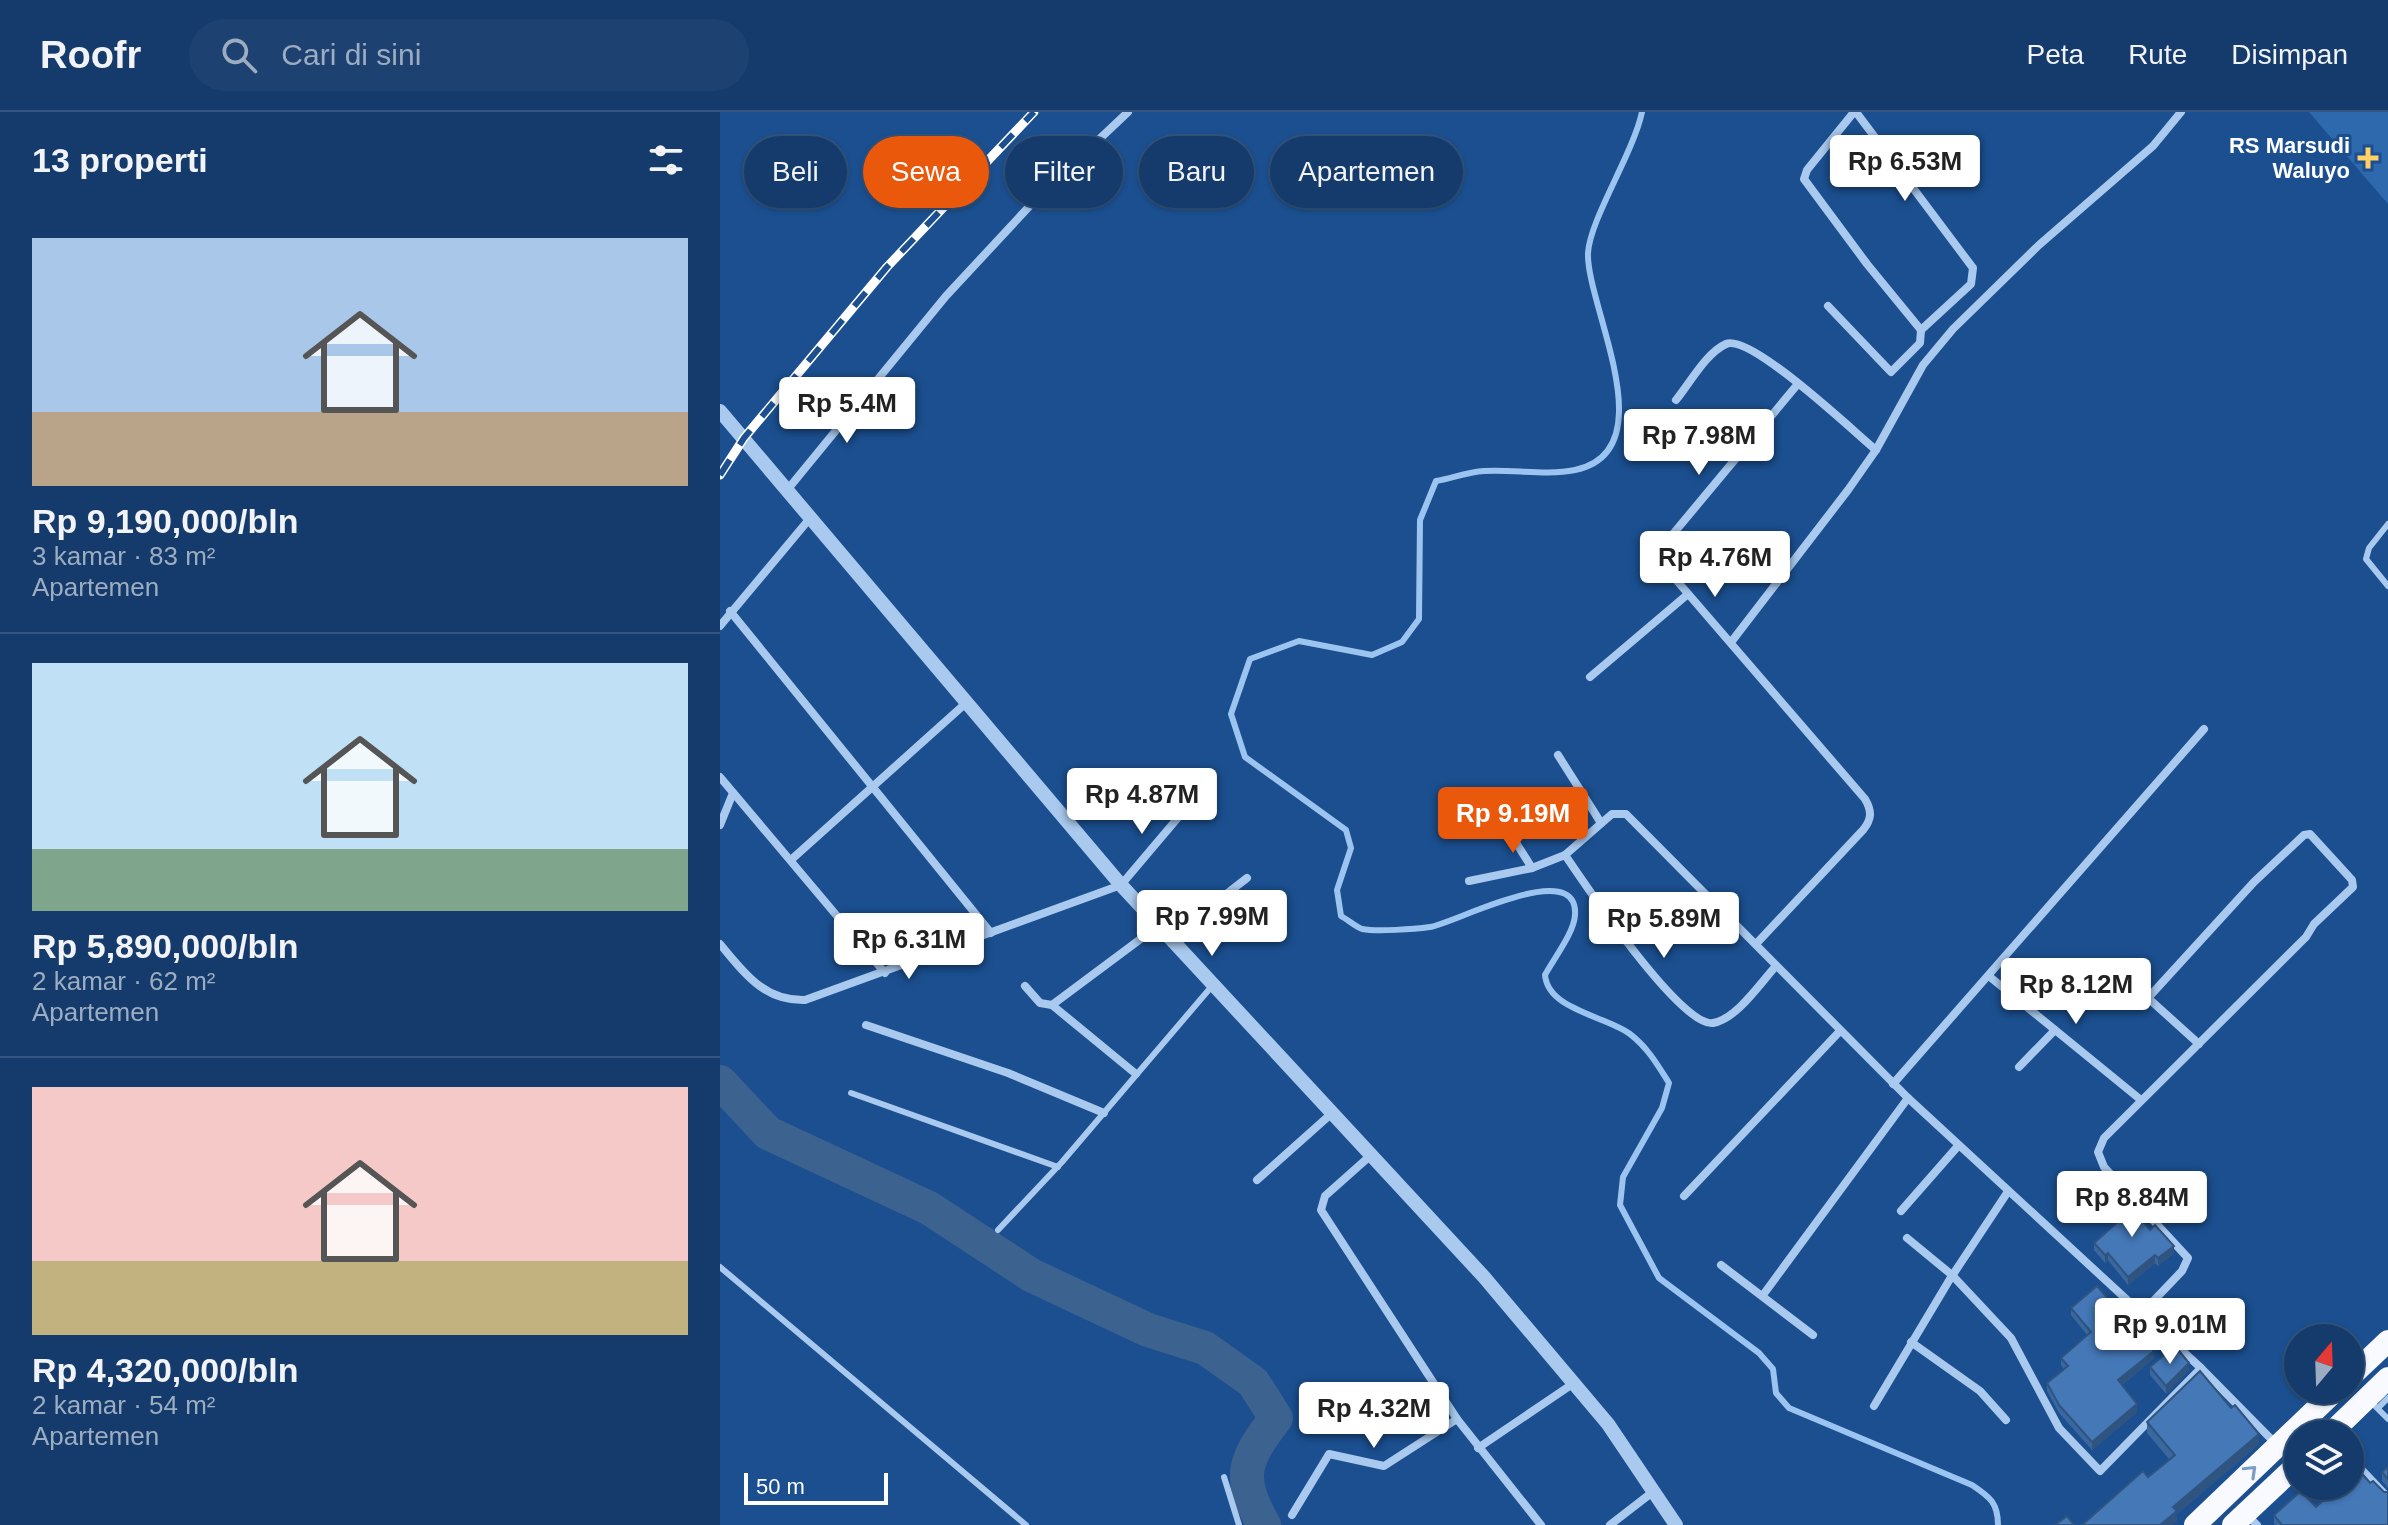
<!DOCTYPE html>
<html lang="id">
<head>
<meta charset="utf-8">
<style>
  body { margin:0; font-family:Arial,sans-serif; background:#1d4271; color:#f1f3f6; height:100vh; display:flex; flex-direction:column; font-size:30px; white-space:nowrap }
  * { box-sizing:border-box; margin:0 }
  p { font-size:26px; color:#9dadc1 }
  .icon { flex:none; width:44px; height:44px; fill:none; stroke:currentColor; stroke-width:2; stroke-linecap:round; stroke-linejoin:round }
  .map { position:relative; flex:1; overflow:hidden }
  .details { display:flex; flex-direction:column; background:#143b6b; width:720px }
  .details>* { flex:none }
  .top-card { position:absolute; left:24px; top:24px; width:760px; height:72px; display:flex; gap:16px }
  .needle { width:52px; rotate:19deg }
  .tools { position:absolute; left:1564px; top:1212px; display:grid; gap:16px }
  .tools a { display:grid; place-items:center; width:80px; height:80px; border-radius:50%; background:#143b6b; box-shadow:0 2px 6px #0004,0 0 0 2px #33557e; font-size:40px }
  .scale { position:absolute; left:24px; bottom:20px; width:144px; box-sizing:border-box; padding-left:8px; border:4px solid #fff; border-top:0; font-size:22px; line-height:28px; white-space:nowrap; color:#fff; -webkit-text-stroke:6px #1b4f8f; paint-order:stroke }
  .price { position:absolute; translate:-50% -68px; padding:0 18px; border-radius:8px; background:#fff; color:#222; font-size:26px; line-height:52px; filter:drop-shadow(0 2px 4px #0008) }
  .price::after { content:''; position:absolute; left:50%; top:48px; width:24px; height:18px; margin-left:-12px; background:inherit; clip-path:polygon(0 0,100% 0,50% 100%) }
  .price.on { background:#ea580c; color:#fff }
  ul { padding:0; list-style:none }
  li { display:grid; align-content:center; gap:16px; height:424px; padding:0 32px }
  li+li { border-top:2px solid #33557e }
  li span { display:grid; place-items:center; height:248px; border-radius:0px; color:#555 }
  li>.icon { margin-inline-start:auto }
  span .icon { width:144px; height:144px; fill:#fffc; stroke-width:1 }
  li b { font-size:34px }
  h2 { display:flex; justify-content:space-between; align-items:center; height:96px; padding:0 32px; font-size:34px }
  .chip { padding:0 28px; border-radius:36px; background:#143b6b; box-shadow:0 2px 6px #0004,0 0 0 2px #33557e; font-size:28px; line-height:72px }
  .chip.on { background:#ea580c; color:#fff }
  header { display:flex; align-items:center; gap:48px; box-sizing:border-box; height:112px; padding:0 40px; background:#143b6b; border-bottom:2px solid #33557e }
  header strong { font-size:38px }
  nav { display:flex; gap:44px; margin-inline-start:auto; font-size:28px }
  .search { width:560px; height:72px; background:#1d4271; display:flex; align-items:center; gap:20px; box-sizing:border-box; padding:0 28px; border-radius:44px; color:#9dadc1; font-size:30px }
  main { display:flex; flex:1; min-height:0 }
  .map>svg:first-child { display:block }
  .green { fill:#2e69ad }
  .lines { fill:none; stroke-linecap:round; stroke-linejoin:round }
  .stream { stroke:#9cc4f0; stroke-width:6 }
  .river { stroke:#3c6290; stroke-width:34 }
  .service { stroke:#a9c9ee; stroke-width:6 }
  .minor { stroke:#a9c9ee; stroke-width:8 }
  .tertiary { stroke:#a9c9ee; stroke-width:14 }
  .trunk { stroke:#f8faff; stroke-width:22 }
  .rail-casing { stroke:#fff; stroke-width:9 }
  .rail { stroke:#1b4f8f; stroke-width:6; stroke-dasharray:18; stroke-linecap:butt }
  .wall { fill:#3a679d }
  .shaded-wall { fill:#305480 }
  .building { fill:#4478b7; stroke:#305480; stroke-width:2 }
  .oneway { stroke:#7e9cc1 }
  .poi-dot { fill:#ffd166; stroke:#1b4f8f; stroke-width:3 }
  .labels { text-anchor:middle; stroke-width:6; stroke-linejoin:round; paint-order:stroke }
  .poi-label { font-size:22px; font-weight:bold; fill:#fff; stroke:#1b4f8f; text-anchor:end }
</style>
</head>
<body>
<header>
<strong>Roofr</strong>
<div class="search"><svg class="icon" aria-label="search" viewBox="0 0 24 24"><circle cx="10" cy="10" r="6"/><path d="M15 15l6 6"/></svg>Cari di sini</div>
<nav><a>Peta</a><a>Rute</a><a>Disimpan</a></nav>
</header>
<main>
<section class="details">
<h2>13 properti<svg class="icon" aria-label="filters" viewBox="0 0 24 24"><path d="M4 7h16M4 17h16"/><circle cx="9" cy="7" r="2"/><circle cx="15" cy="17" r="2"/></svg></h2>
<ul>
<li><span style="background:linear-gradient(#a9c7e8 70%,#b9a48a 0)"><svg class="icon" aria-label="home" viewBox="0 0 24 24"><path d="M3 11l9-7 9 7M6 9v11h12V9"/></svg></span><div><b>Rp 9,190,000/bln</b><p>3 kamar · 83 m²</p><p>Apartemen</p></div></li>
<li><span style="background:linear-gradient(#bfe0f5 75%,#7fa58c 0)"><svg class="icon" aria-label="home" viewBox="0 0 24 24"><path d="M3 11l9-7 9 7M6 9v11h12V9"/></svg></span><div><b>Rp 5,890,000/bln</b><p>2 kamar · 62 m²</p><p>Apartemen</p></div></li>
<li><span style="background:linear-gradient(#f6c9c9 70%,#c2b280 0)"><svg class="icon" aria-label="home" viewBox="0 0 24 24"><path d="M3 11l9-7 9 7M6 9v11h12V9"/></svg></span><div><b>Rp 4,320,000/bln</b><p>2 kamar · 54 m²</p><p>Apartemen</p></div></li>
</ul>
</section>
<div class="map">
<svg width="1668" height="1413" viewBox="0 0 1668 1413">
  <rect width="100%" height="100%" fill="#1b4f8f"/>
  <polygon class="green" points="1589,0 1668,0 1668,92"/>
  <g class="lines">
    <path class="stream" d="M922,0C913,42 870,107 868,141C866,193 947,339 855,358C826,364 793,357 764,359C748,360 732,366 716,369L700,408L699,507L682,530L652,543L579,529L530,547L511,602L525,645L626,718L631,736L617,778L621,804C628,808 636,815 642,817C657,820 695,817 710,815C733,812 859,744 855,803C854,821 834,846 825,863C828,898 886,904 910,922C928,936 937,952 949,971L942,996L903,1065L900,1093L939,1166L1039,1241L1053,1257L1056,1281L1069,1296L1252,1373C1270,1385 1278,1391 1278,1413"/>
    <path class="river" d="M0,970L48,1021L209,1096L311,1163L428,1218L485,1236L533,1270L556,1306C524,1348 516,1365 544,1413"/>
    <g class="service">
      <polyline points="1668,412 1649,436 1646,447 1668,474"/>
      <polyline points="131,981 338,1055"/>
      <polyline points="278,1118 342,1050 492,874"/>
      <polyline points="0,1155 306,1413"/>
      <polyline points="1651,1290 1668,1307"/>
      <polyline points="1658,1296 1668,1286"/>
      <polyline points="1630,1344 1668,1384"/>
      <polyline points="504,1365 519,1413"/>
      <polyline points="1600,1385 1611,1374"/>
    </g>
    <g class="minor">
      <polyline points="1134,0 1087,58 1084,67 1147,152 1201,218 1251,172 1253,156 1136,0"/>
      <polyline points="1108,194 1171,260 1200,231 1201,218"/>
      <path d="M956,288C970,271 986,241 1006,232C1030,221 1133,319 1156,338"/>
      <polyline points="68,377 226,184 319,84 408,0"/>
      <polyline points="10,499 271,821"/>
      <polyline points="0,514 91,405"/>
      <polyline points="1012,529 1128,378 1156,338 1203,253 1233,217 1319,133 1433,34 1461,0"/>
      <polyline points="870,565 968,482"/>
      <polyline points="838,643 881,711"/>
      <polyline points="0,665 165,861"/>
      <polyline points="764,680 812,756"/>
      <polyline points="0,713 13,681"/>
      <path d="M845,743C864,771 961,916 993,911C1017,907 1041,870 1056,854"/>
      <polyline points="72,747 246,591"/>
      <polyline points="749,769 812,756 845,743 892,702 906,702 1188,986 1481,1256 1557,1333"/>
      <polyline points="450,826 527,766"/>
      <path d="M0,832C25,862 44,889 85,888L401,773L467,695"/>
      <path d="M1036,832L1143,718C1152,707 1152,699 1145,687L945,455L941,444L948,428L1077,273"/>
      <polyline points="1270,865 1421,988"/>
      <polyline points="305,874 320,891 332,893 438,814"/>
      <polyline points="332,893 416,962"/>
      <polyline points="146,913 288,961 384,1001"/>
      <polyline points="1299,955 1335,918"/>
      <polyline points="1173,972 1484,617"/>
      <polyline points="650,1044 605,1084 601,1098 737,1307 821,1413"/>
      <polyline points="537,1068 611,1002"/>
      <polyline points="964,1084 1120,919"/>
      <polyline points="1181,1099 1238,1034"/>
      <polyline points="1187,1126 1232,1163 1291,1226 1339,1316 1380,1359 1481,1256"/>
      <polyline points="1001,1153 1093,1223"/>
      <polyline points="1043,1183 1188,986"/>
      <polyline points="1420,1203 1462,1159 1468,1146 1384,1055 1378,1040 1384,1026 1586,825 1594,812 1633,775 1632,768 1590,722 1584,723 1534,770 1428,886 1479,932"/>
      <polyline points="1191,1230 1260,1279 1286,1308"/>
      <polyline points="1154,1294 1230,1167 1287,1081"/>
      <polyline points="758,1336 854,1271"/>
      <polyline points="1526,1402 1537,1413"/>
      <polyline points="572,1403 609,1342 664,1354 737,1307"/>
      <polyline points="890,1413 934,1379"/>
    </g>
    <polyline class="tertiary" points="0,299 401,773 764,1165 888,1312 956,1413"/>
    <g class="trunk">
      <polyline points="1630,1265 1668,1229"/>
      <polyline points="1610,1322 1668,1266"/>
      <polyline points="1475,1413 1616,1278"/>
      <polyline points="1513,1413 1578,1352"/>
    </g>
    <defs>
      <polyline id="rail" points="0,363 24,326 167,155 314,0"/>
    </defs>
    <use href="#rail" class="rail-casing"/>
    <use href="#rail" class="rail"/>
  </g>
  <g class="wall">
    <polygon points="1388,1096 1430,1118 1454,1141 1438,1154 1435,1151 1408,1173 1388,1148 1385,1151 1374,1138 1374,1131 1396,1113 1388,1104"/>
    <polygon points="1351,1196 1434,1246 1402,1273 1417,1300 1372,1338 1339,1301 1327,1279 1327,1271 1344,1257 1341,1253 1341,1246 1368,1224 1351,1203"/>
    <polygon points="1430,1255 1469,1258 1446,1282 1430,1263"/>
    <polygon points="1427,1310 1539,1332 1457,1402 1457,1409 1428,1365 1449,1347 1427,1321"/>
    <polygon points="1668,1355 1668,1376 1662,1369 1662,1360"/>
    <polygon points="1596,1395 1668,1413 1555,1413 1554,1412 1554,1403"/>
  </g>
  <g class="shaded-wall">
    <polygon points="1454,1134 1454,1141 1438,1154 1438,1146"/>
    <polygon points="1388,1141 1388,1148 1385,1151 1385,1143"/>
    <polygon points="1435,1143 1435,1151 1408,1173 1408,1165"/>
    <polygon points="1434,1239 1434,1246 1398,1276 1398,1268"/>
    <polygon points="1469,1251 1469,1258 1446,1282 1446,1274"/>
    <polygon points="1417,1292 1417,1300 1372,1338 1372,1330"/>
    <polygon points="1539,1322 1539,1332 1457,1402 1457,1409 1453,1413 1441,1413 1453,1395"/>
  </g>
  <g class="building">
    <polygon points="1402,1084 1430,1118 1435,1113 1454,1134 1438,1146 1435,1143 1408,1165 1388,1141 1385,1143 1374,1131 1399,1109 1388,1096"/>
    <polygon points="1377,1174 1434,1239 1398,1268 1417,1292 1372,1330 1339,1293 1327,1271 1348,1254 1341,1246 1371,1220 1351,1196"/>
    <polygon points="1455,1234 1469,1251 1446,1274 1430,1255"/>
    <polygon points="1480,1259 1511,1296 1515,1293 1539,1322 1453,1395 1457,1399 1440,1413 1362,1413 1423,1359 1428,1365 1455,1343 1427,1310"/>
    <polygon points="1668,1355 1668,1367 1662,1360"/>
    <polygon points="1638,1357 1650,1371 1653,1369 1664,1380 1668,1380 1668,1413 1562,1413 1554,1403 1581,1379 1596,1395 1619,1374 1630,1374 1630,1364"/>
    <polygon points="1347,1404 1354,1413 1335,1413"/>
  </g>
  <defs><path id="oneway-chevron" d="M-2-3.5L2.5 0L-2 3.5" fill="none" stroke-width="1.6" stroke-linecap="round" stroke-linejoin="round" transform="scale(2)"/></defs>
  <use class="oneway" href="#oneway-chevron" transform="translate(1531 1359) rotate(-44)"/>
  <path class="poi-dot" d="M1644 34h8v8h8v8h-8v8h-8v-8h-8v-8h8z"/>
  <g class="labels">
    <g class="poi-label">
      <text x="1630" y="41">RS Marsudi<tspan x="1630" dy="25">Waluyo</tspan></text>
    </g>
  </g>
</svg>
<div class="tools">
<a><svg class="needle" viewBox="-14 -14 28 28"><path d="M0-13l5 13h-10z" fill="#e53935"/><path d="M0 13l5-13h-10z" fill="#9dadc1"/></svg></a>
<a><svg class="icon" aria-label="layers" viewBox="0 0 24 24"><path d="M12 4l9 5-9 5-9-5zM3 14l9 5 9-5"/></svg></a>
</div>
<div class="scale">50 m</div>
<b class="price" style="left:1185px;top:91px">Rp 6.53M</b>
<b class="price" style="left:127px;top:333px">Rp 5.4M</b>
<b class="price" style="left:979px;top:365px">Rp 7.98M</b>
<b class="price" style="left:995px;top:487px">Rp 4.76M</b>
<b class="price" style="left:422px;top:724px">Rp 4.87M</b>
<b class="price on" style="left:793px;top:743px">Rp 9.19M</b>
<b class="price" style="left:492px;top:846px">Rp 7.99M</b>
<b class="price" style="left:944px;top:848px">Rp 5.89M</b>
<b class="price" style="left:189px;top:869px">Rp 6.31M</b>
<b class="price" style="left:1356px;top:914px">Rp 8.12M</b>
<b class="price" style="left:1412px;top:1127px">Rp 8.84M</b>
<b class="price" style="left:1450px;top:1254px">Rp 9.01M</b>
<b class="price" style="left:654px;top:1338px">Rp 4.32M</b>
<div class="top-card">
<a class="chip">Beli</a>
<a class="chip on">Sewa</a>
<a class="chip">Filter</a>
<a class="chip">Baru</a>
<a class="chip">Apartemen</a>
</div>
</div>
</main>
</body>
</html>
